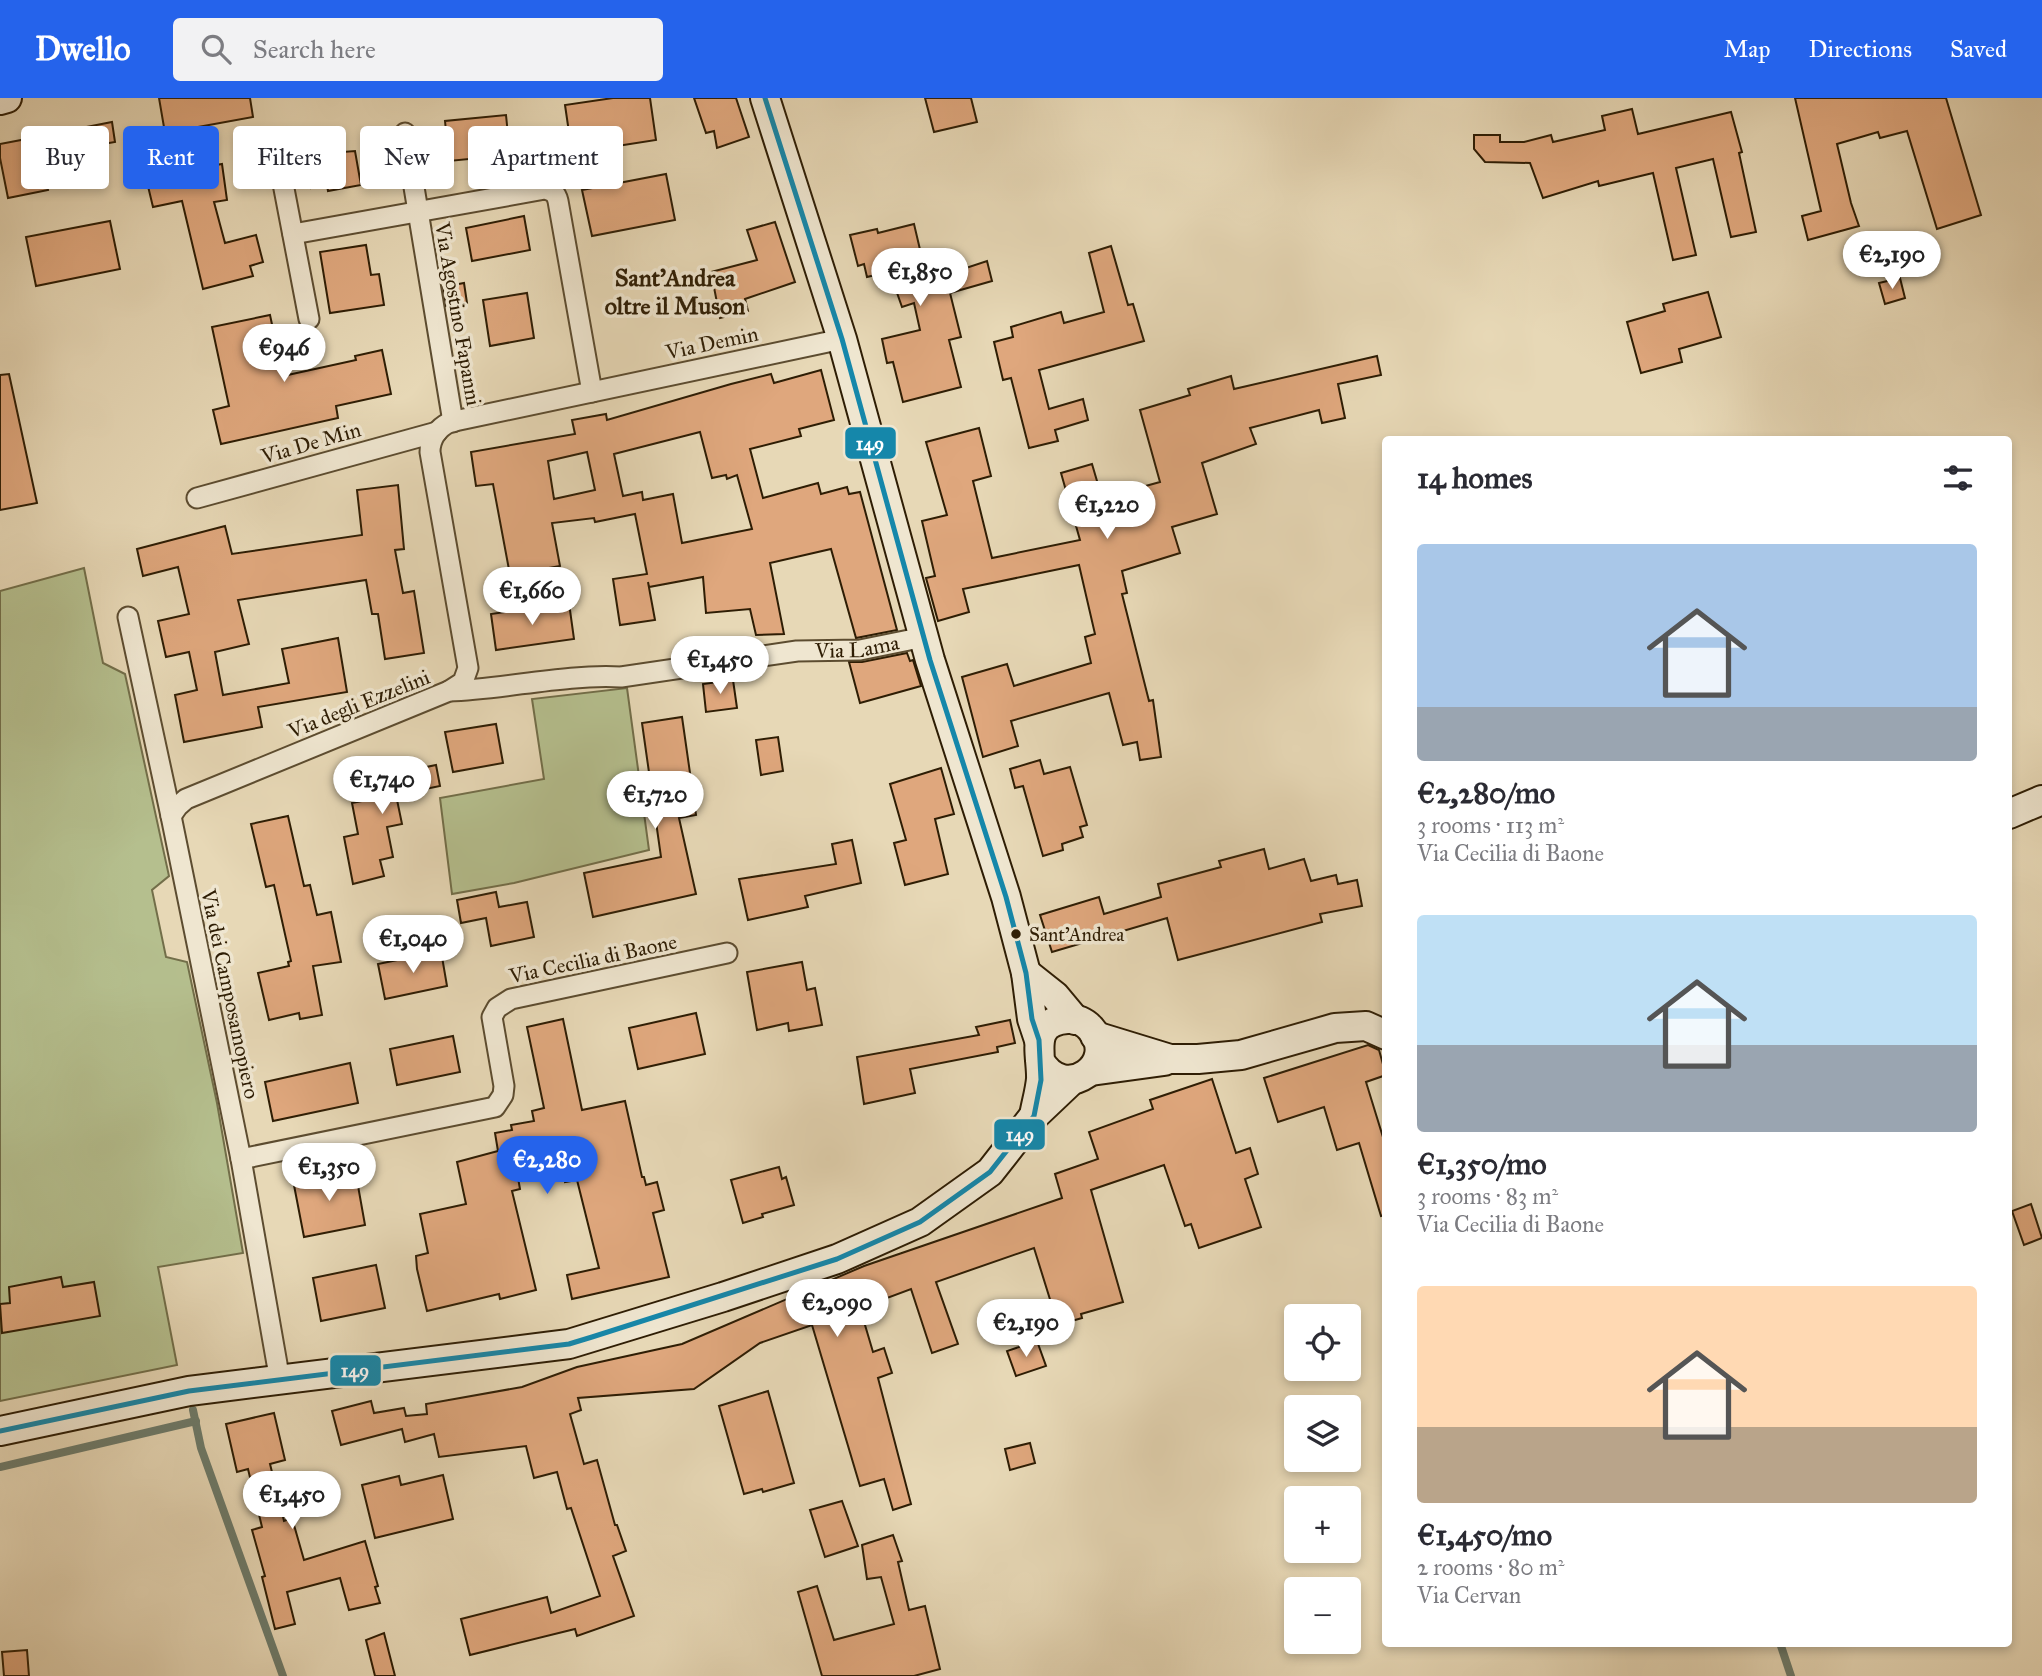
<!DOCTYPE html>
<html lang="en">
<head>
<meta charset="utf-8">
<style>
  body { margin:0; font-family:"IM FELL Great Primer",serif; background:#f2f2f3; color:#2b2b33; height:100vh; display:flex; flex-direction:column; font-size:26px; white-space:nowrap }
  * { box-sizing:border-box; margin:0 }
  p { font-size:23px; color:#7c7c81 }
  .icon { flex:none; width:38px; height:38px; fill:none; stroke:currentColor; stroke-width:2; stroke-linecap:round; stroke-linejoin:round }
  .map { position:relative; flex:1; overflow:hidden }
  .sheet { position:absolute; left:1382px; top:338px; width:630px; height:1211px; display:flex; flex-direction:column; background:#fff; border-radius:7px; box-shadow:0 4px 10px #0003 }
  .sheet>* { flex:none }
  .guide { position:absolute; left:21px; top:28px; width:665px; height:63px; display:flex; gap:14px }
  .fabs { position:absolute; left:1284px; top:1206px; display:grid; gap:14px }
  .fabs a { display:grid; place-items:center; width:77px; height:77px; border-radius:7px; background:#fff; box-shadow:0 4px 10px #0003; font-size:35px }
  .price { position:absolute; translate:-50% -60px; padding:0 16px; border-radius:24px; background:#fff; color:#222; font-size:23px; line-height:46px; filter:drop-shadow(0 2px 4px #0008) }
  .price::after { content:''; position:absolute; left:50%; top:42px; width:21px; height:16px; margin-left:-10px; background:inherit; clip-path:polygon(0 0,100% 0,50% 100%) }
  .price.selected { background:#2563eb; color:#fff }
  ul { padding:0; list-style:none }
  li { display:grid; align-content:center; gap:14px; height:371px; padding:0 35px }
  li span { display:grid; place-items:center; height:217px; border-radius:7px; color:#555 }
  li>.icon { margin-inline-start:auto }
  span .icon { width:126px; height:126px; fill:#fffc; stroke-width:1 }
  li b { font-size:30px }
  h2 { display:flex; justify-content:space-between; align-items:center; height:84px; padding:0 35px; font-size:30px }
  .tag { padding:0 24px; border-radius:7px; background:#fff; box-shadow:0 4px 10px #0003; font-size:24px; line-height:63px }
  .tag.selected { background:#2563eb; color:#fff }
  header { display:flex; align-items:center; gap:42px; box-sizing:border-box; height:98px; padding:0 35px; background:#2563eb; color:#fff }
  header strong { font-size:33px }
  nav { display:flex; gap:38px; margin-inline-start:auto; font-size:24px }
  .search { width:490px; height:63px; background:#f2f2f3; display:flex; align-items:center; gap:18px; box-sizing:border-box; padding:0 24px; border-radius:7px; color:#7c7c81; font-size:26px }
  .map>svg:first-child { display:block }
  .green { fill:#b5bf8e; stroke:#726e49; stroke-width:2 }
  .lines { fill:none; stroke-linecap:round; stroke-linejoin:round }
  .stream { stroke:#6d7b6b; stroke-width:8 }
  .building { fill:#dfa77d; stroke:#2e1d04; stroke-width:2; fill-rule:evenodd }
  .street-casing { stroke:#5c4c30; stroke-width:23 }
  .secondary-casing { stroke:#2e1d04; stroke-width:32 }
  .street { stroke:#efe6d0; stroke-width:19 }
  .secondary { stroke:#efe6d0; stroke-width:28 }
  .bus-1-casing { stroke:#efe6d0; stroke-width:10 }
  .bus-1 { stroke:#1587aa; stroke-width:5 }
  .bus-dot { fill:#2e1d04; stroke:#efe6d0; stroke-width:2.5 }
  .labels { text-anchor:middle; stroke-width:7; stroke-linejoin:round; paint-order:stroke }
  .bus-label { font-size:19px; fill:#2e1d04; stroke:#efe6d0; text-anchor:start }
  .street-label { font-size:21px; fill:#2e1d04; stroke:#efe6d0 }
  .quarter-label { font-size:24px; font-weight:bold; fill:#2e1d04; stroke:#efe6d0 }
  .line-badge { stroke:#efe6d0; stroke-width:2.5 }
  .badge-label { font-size:19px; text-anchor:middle; font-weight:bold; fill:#fff }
</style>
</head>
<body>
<header>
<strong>Dwello</strong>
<div class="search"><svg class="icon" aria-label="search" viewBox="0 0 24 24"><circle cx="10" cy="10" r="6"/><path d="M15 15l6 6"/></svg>Search here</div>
<nav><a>Map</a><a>Directions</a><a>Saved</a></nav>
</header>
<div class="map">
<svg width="2042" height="1578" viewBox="0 0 2042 1578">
  <rect width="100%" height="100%" fill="#e7d8b6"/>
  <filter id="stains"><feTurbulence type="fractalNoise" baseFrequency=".00286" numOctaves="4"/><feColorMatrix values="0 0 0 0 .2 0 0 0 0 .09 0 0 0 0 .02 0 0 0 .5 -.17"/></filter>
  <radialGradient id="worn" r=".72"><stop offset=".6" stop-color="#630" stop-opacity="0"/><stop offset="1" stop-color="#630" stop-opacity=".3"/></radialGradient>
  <g class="green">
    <polygon points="84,470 103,565 125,576 169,778 152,792 166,859 187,864 217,1005 243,1155 158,1169 177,1267 0,1303 0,493"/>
    <polygon points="627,590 649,752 514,785 452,796 440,700 544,681 532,601"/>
  </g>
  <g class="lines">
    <g class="stream">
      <polyline points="193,1312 201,1350 283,1578"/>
      <polyline points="0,1369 196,1323"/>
      <polyline points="1780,1545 1791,1578"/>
    </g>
  </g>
  <g class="building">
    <polygon points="159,0 250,0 253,19 165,35"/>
    <polygon points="613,0 650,0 656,42 572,55 565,7"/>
    <polygon points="694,0 736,0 749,39 717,50 714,33 706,35"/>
    <polygon points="925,0 971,0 977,24 934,34"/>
    <polygon points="1795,0 1946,0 1981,117 1937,131 1907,33 1880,40 1878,34 1837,46 1851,105 1859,128 1808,142 1802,118 1821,113"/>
    <polygon points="1632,11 1638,36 1731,14 1742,54 1739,55 1756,134 1731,139 1713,61 1676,70 1696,157 1673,162 1653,75 1599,88 1598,83 1543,100 1530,65 1485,64 1474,51 1474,37 1500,37 1500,44 1524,44 1551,37 1553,44 1605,32 1602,18"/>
    <polygon points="506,17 510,57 449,63 445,23"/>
    <polygon points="112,24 115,44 80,50 76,31"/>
    <polygon points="37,39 48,92 8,100 0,60 0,46"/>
    <polygon points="328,42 330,55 355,53 361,87 328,93 327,87 311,90 303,47"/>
    <polygon points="204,66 205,69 222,66 227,102 214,104 225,145 256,137 263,164 250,168 253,178 203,191 182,103 153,109 147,84 178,77 177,71"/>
    <polygon points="666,76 675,122 592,138 582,92"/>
    <polygon points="524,118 530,152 472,163 466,130"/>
    <polygon points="110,123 120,171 36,188 26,139"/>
    <polygon points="775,124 795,184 745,201 748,213 720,220 711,174 757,162 747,132"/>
    <polygon points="914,126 922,160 940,155 945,177 987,163 992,183 950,195 961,239 949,242 961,289 903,304 893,264 887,265 882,241 920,232 914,205 902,209 896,192 909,188 905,170 867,179 864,166 858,168 850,137 877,131 878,135"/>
    <polygon points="366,147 371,177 379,176 384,207 330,215 320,154"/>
    <polygon points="1111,148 1128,207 1133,206 1144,243 1039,272 1049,311 1083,301 1088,322 1055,332 1058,343 1029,350 1011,280 1003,282 994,244 1013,239 1011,229 1061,214 1064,225 1104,214 1089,155"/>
    <polygon points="1900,180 1905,200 1885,206 1879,185"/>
    <polygon points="464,185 467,205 446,208 443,189"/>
    <polygon points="1708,194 1721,239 1679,251 1682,264 1641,275 1627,224 1665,213 1663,206"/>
    <polygon points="527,195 534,240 490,248 483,202"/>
    <polygon points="270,217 283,278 356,262 355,258 382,252 391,296 336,308 338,320 221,346 213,312 229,308 212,229"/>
    <polygon points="1377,258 1381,277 1338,286 1345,320 1322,325 1319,312 1250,330 1256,346 1202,365 1217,416 1172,429 1180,455 1122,473 1127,495 1122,496 1149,603 1153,602 1161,659 1140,662 1137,644 1123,647 1109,595 1011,623 1018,648 983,659 962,579 1007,566 1014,588 1091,565 1085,539 1095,536 1079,467 963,491 969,514 938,523 926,480 935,478 922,423 947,417 926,344 979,330 991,378 973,383 992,460 1080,442 1061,375 1092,366 1102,400 1160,384 1140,312 1190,297 1188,291 1231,278 1234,291"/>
    <path d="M821,272L834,322L799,331L801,338L750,351L763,400L818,385L821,396L847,389L849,396L860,394L897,532L856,540L831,451L770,465L784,536L756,537L750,511L706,515L703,479L649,489L648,484L655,522L620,527L613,481L647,476L635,416L595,424L594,420L552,425L560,468L510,477L493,386L476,388L471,354L575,336L572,322L606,316L607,322L731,286L771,276L774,285ZM700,334L712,380L726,377L727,381L737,377L752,431L682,445L673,396L643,402L642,394L623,398L614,356ZM587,354L595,392L554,401L548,363Z"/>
    <polygon points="9,276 37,405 0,412 0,277"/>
    <polygon points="398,387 404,451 395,452 403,495 414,493 424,555 385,561 378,516 372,516 366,482 238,502 249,546 215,554 223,597 289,585 282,551 338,540 347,594 258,609 262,629 184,644 175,597 197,592 189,554 166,559 158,523 189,516 178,469 143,478 137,451 225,428 232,456 362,437 357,392"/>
    <polygon points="569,505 574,541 496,552 491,516"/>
    <polygon points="907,555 910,563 913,562 921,588 860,605 849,564 862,564"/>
    <polygon points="733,582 737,610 706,614 703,586"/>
    <polygon points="682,619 696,717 679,720 696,796 593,819 584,775 661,759 642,625"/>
    <polygon points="496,626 503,665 453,674 445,634"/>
    <polygon points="778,639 783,673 761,677 756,642"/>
    <polygon points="1040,662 1044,676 1070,669 1087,727 1080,729 1083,739 1062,746 1063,752 1043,758 1023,688 1015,690 1010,671"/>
    <polygon points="405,664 407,673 436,667 440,688 396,697 402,726 387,729 393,759 380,762 384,778 353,786 344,739 358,736 352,705 367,702 362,672"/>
    <polygon points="941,670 954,716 935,721 948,776 905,787 894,745 906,742 890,686"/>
    <polygon points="288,718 304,788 310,787 317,817 331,814 341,864 313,868 322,917 300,921 299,915 269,922 258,875 289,868 288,864 291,863 274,787 266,789 251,726"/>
    <polygon points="852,742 861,785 805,798 808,809 748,822 739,781 836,766 832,746"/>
    <polygon points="1264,751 1269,771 1304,761 1311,783 1336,777 1338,786 1357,782 1362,808 1320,816 1322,824 1178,862 1167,820 1052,854 1040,817 1099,799 1104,816 1161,799 1158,786 1221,769 1219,763"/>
    <polygon points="496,794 499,809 527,804 534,839 491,848 486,820 461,825 457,802"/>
    <polygon points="441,853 447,888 385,901 378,866"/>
    <polygon points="802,864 807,892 815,890 822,927 789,933 788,925 757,932 747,874"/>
    <polygon points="696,915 705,956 638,971 629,930"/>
    <polygon points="563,921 582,1012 625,1003 642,1079 644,1079 646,1087 657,1084 664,1112 653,1115 669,1179 572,1201 567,1177 599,1170 577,1082 565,1084 562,1065 517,1074 520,1091 512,1093 536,1192 500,1201 499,1196 427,1213 417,1171 416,1158 428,1155 420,1116 466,1106 457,1064 498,1053 495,1035 512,1032 511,1027 534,1023 532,1013 544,1010 527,929"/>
    <polygon points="1010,922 1015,945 997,949 998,954 910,971 915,995 864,1006 857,959 979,937 976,929"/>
    <polygon points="453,938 460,974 397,987 390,951"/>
    <polygon points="1368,947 1379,952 1386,977 1366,984 1386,1049 1386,1117 1381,1118 1359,1045 1337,1052 1324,1009 1278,1024 1264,980"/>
    <polygon points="350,965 358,1005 273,1023 265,984"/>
    <polygon points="1212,981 1236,1055 1250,1050 1258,1076 1245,1081 1261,1129 1199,1150 1191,1126 1185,1128 1164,1067 1091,1092 1123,1204 1081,1216 1082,1220 1058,1227 1034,1150 936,1184 958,1246 932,1255 911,1191 860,1210 873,1254 884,1250 892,1275 878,1280 911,1406 893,1412 884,1381 860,1388 812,1227 760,1245 694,1291 578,1300 581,1312 570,1316 584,1366 597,1362 615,1427 617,1427 626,1453 613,1458 634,1518 577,1538 575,1531 470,1557 461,1521 547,1499 551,1515 600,1498 571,1410 567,1411 557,1374 534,1380 526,1348 439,1359 434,1336 405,1344 402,1331 341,1347 332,1313 371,1303 374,1315 404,1310 406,1318 427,1316 426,1306 522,1289 577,1269 682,1246 864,1168 1062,1100 1055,1076 1098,1061 1089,1034 1153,1011 1150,1002"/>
    <polygon points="779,1069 782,1081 786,1079 794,1107 762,1116 763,1119 743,1125 731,1082"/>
    <polygon points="355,1071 365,1127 304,1139 293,1082"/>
    <polygon points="2031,1106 2042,1140 2024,1147 2012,1113"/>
    <polygon points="376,1167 385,1210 321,1223 313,1180"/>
    <polygon points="61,1179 63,1189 94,1184 100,1218 2,1235 0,1206 10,1205 9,1189"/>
    <polygon points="1037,1243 1046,1268 1016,1278 1007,1253"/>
    <polygon points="768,1293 794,1385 763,1394 762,1391 744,1396 719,1308"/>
    <polygon points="274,1315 285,1362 270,1366 284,1423 292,1420 304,1462 365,1443 378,1488 375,1489 380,1505 349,1512 340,1480 287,1494 295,1526 275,1531 262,1479 265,1478 252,1432 262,1429 248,1371 237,1374 226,1326"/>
    <polygon points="1030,1345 1035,1365 1010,1372 1005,1351"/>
    <polygon points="443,1377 453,1421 375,1440 362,1387 399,1378 401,1387"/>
    <polygon points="842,1403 858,1448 825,1459 810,1412"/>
    <polygon points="893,1437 902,1463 898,1464 909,1512 925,1508 940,1571 914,1578 822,1578 798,1494 817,1488 834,1542 894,1526 881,1479 867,1481 862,1447"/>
    <polygon points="384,1535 395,1578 375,1578 366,1542"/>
    <polygon points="27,1552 29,1578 4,1578 2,1554"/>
  </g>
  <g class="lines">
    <defs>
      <g id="street">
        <polyline points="405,35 453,324"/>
        <polyline points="276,49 309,221"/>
        <path d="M293,136L545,91C553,93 556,95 558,103L592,294"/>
        <polyline points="197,400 437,334"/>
        <polyline points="128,519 171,718 241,1061 280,1283"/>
        <path d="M449,593L463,584L468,570L430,354C430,340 438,330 450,324L842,241"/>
        <path id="s1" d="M171,718L178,708L186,701L449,593C506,591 564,576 621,579L797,553L860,552L924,539"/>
        <polyline points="241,1061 495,1009 503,997 504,988 492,919 497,910 511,901 727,855"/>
      </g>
      <g id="secondary">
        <polyline points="765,0 842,241 930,562 1006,799 1026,875 1032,921 1039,942"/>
        <polyline points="0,2 7,0"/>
        <polyline points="2009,716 2042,702"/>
        <polyline points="1026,875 1055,898 1075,922"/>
        <polyline points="1095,938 1170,961 1198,961 1241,957 1335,930 1366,928 1386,937"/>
        <polyline points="1091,973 1164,963"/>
        <path d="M1034,1018C1036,1006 1040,993 1041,981C1042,958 1028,924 1067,921C1076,920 1085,924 1091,931C1121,964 1065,1007 1040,963"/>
        <polyline points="0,1333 189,1293 569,1246 723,1199 837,1161 920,1124 990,1074 1033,1019 1072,982"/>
      </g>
    </defs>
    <use href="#street" class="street-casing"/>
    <use href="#secondary" class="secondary-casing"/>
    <use href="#street" class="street"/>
    <use href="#secondary" class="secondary"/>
    <defs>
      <polyline id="bus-1" points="0,1333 189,1293 569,1246 592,1239 837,1161 920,1124 990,1074 1034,1018 1041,982 1039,942 1032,921 1026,875 1006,799 930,562 842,241 765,0"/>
    </defs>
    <use href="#bus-1" class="bus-1-casing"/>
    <use href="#bus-1" class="bus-1"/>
  </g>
  <circle class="bus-dot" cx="1016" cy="836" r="6"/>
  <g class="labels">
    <g class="bus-label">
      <text x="1029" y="843">Sant'Andrea</text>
    </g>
    <g class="street-label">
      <text transform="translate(458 216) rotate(80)" y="7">Via Agostino Fapanni</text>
      <text transform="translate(712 245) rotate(-12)" y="7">Via Demin</text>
      <text transform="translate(311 345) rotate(-16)" y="7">Via De Min</text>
      <text dy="7" stroke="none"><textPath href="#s1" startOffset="718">Via Lama</textPath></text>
      <text transform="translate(359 606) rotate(-22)" y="7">Via degli Ezzelini</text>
      <text transform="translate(593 861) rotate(-12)" y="7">Via Cecilia di Baone</text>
      <text transform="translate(230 896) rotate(78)" y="7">Via dei Camposamopiero</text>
    </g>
    <g class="quarter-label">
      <text x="675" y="188">Sant'Andrea<tspan x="675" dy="28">oltre il Muson</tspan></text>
    </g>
  </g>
  <g class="line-badge">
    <rect x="844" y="328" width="53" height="34" rx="7" fill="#1587aa"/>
    <rect x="993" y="1020" width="53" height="33" rx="7" fill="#1587aa"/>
    <rect x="329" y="1256" width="53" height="33" rx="7" fill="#1587aa"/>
  </g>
  <g class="badge-label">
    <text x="870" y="352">149</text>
    <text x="1020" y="1043">149</text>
    <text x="355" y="1279">149</text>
  </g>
  <rect width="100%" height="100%" filter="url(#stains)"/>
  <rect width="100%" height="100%" fill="url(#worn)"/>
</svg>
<div class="fabs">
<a><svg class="icon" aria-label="locate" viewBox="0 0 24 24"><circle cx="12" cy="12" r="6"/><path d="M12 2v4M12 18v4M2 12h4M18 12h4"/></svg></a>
<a><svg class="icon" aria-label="layers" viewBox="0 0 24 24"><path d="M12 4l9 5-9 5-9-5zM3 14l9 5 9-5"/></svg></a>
<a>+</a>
<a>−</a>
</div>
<b class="price" style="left:1892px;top:193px">€2,190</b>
<b class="price" style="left:920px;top:210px">€1,850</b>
<b class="price" style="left:284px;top:286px">€946</b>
<b class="price" style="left:1107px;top:443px">€1,220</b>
<b class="price" style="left:532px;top:529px">€1,660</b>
<b class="price" style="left:720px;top:598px">€1,450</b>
<b class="price" style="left:382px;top:718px">€1,740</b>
<b class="price" style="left:655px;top:733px">€1,720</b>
<b class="price" style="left:413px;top:877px">€1,040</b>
<b class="price selected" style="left:547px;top:1098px">€2,280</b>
<b class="price" style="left:329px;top:1105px">€1,350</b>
<b class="price" style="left:837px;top:1241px">€2,090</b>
<b class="price" style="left:1026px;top:1261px">€2,190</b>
<b class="price" style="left:292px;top:1433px">€1,450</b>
<div class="guide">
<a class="tag">Buy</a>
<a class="tag selected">Rent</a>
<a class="tag">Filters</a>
<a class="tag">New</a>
<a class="tag">Apartment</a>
</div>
<section class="sheet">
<h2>14 homes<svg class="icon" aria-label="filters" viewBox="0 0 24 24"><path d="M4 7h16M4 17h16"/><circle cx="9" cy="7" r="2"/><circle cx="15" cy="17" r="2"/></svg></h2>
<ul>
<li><span style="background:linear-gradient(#a9c7e8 75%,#9aa5b1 0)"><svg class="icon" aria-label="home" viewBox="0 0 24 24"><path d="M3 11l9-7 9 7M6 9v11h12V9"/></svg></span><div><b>€2,280/mo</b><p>3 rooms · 113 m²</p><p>Via Cecilia di Baone</p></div></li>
<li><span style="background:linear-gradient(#bfe0f5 60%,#9aa5b1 0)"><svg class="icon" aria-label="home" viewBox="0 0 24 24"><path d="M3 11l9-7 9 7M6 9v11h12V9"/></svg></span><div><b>€1,350/mo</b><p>3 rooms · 83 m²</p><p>Via Cecilia di Baone</p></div></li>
<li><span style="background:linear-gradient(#ffd9b3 65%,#b9a48a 0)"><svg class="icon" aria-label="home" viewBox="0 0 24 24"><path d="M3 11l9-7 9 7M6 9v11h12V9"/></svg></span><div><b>€1,450/mo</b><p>2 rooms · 80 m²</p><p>Via Cervan</p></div></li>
</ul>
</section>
</div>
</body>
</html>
